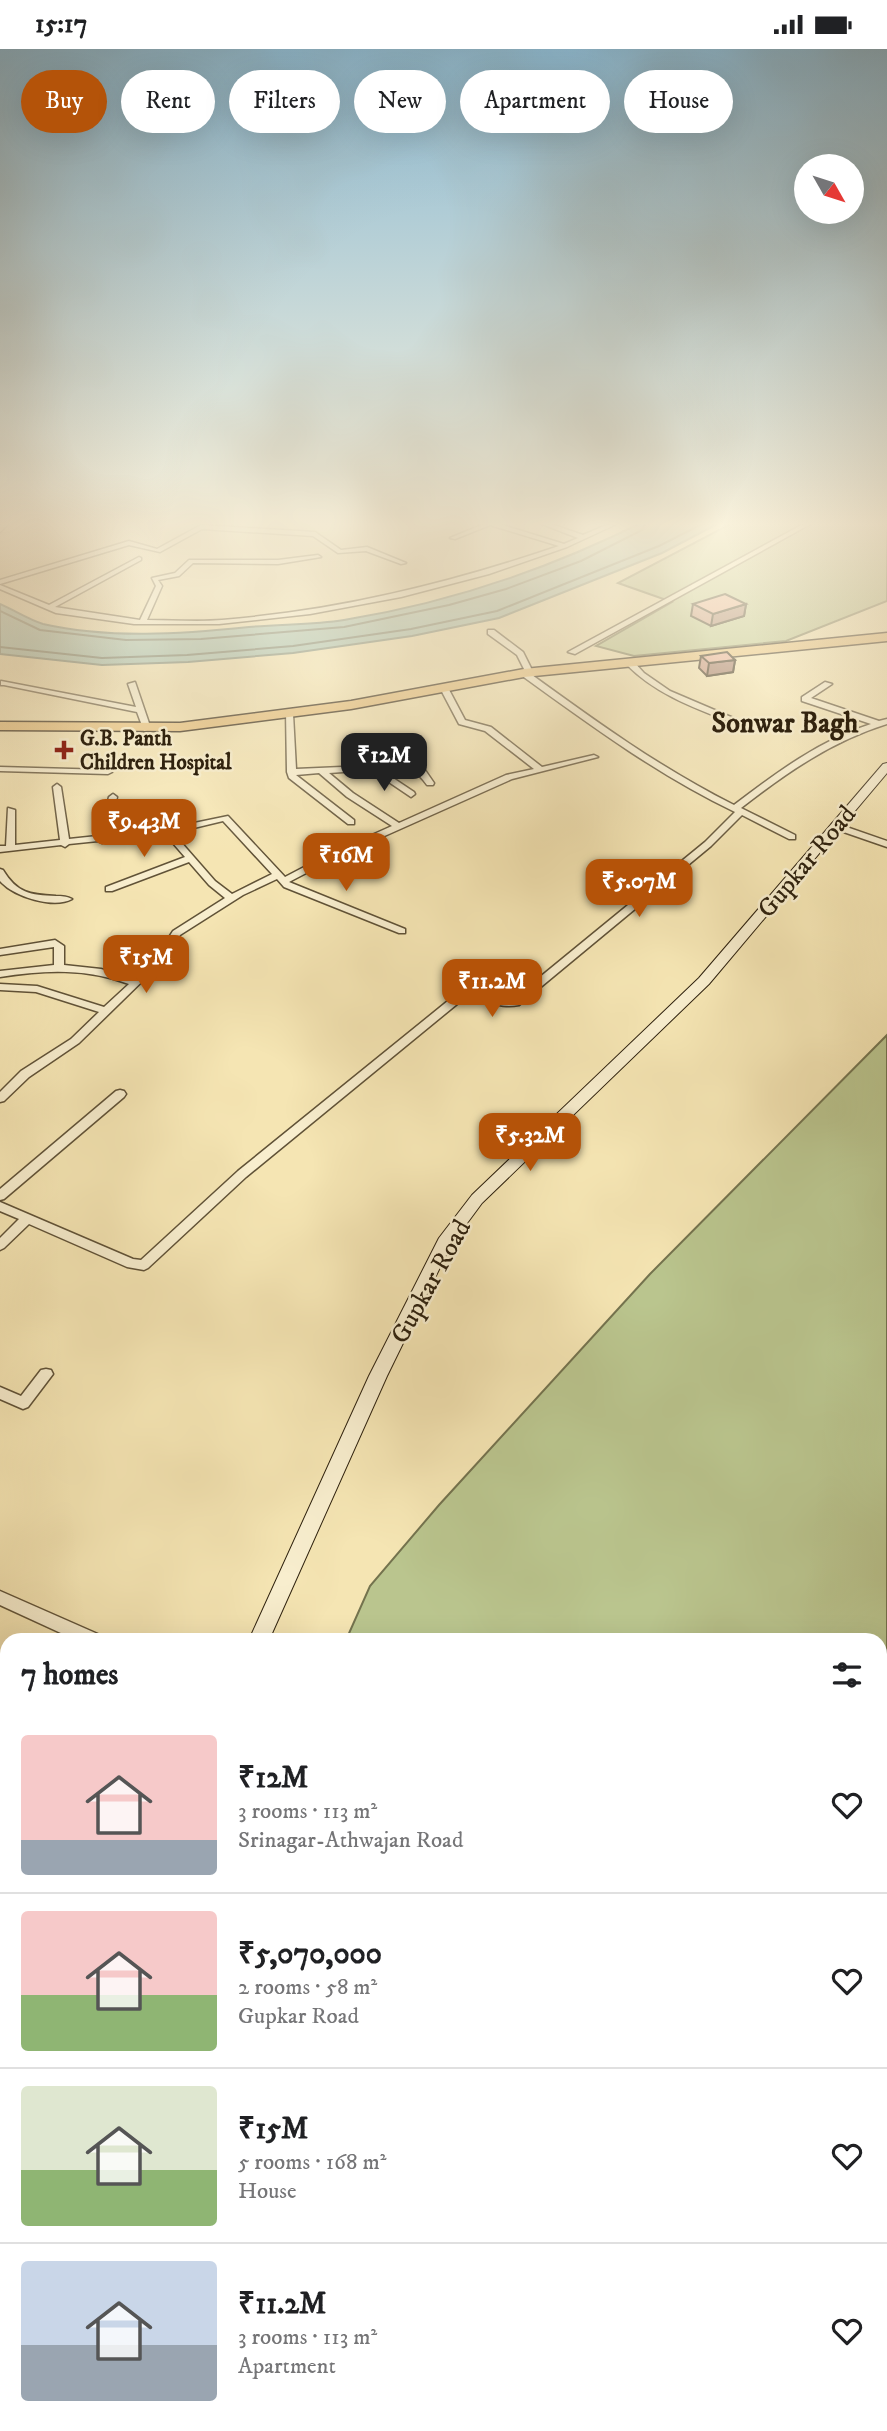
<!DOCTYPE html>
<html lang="en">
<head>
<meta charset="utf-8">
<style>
  body { margin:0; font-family:"IM FELL DW Pica",serif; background:#f6f6f6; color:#202124; height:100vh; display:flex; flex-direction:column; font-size:26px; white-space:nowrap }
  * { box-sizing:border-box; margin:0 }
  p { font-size:23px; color:#757577 }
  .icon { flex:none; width:38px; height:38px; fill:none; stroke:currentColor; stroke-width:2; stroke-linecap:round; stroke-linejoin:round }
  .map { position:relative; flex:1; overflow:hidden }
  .panel { position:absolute; left:0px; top:1584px; width:887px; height:800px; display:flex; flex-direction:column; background:#fff; border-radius:21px 21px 0 0; box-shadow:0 7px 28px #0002 }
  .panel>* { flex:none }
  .banner { position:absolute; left:21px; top:21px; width:845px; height:63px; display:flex; gap:14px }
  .needle { width:46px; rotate:129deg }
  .buttons { position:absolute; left:794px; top:105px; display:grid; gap:14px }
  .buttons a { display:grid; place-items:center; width:70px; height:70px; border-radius:50%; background:#fff; box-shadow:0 7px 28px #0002; font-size:35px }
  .price { position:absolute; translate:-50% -60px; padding:0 16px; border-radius:14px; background:#b45309; color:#fff; font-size:23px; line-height:46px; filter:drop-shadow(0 2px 4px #0008) }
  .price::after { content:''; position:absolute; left:50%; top:42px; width:21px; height:16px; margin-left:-10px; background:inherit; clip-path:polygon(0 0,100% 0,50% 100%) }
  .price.on { background:#222; color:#fff }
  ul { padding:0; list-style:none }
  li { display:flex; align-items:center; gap:21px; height:175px; padding:0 21px }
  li+li { border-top:2px solid #e0e0e0 }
  li span { display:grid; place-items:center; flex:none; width:196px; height:140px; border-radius:7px; color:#555 }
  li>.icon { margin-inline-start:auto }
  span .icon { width:84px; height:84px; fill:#fffc; stroke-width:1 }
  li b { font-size:30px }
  h2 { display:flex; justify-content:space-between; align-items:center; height:84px; padding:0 21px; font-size:30px }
  .tag { padding:0 24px; border-radius:32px; background:#fff; box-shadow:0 7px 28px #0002; font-size:24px; line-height:63px }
  .tag.on { background:#b45309; color:#fff }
  .status { display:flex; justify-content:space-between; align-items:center; height:49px; padding:0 35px; background:#fff; direction:ltr }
  .status svg { height:19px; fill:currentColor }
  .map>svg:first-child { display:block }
  .green { fill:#bac58e; stroke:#74734e; stroke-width:2 }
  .water { fill:#9cbfb1; stroke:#708070; stroke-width:2 }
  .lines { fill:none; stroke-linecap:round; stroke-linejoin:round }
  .shore { stroke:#657060; stroke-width:2 }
  .street-casing { stroke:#605237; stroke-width:3 }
  .secondary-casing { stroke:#2e210e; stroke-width:2 }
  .highway-casing { stroke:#2e210e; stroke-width:3 }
  .street { fill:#f8eece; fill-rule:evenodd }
  .secondary { fill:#f8eece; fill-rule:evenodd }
  .highway { fill:#eac27a; fill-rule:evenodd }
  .wall { fill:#c6917e; stroke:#2e210e; stroke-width:2 }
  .shaded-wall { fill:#a17666; stroke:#2e210e; stroke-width:2 }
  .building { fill:#e6a992; stroke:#2e210e; stroke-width:2 }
  .poi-dot { fill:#8f2418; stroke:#f8eece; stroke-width:2.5 }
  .labels { text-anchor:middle; stroke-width:5; stroke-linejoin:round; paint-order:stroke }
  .far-poi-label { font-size:21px; font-weight:bold; fill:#2e210e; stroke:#f8eece; text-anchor:start }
  .street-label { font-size:26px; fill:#2e210e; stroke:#f8eece }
  .far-district-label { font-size:28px; font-weight:bold; fill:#2e210e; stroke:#f8eece }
</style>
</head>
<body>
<div class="status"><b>15:17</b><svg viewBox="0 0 49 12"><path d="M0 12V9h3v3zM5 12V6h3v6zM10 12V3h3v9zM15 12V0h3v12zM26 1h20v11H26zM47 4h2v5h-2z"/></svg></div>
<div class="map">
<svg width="887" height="2382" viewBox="0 0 887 2382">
  <rect width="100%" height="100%" fill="#f5e5b3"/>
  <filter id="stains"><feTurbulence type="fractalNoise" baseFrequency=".00286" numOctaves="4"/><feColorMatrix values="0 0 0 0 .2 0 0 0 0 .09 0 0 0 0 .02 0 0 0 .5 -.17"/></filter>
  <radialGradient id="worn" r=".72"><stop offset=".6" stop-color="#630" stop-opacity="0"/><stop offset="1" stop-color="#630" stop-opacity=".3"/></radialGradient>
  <g class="green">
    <polygon points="736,472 887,472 887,552 786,592 634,607 596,597 672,553 618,534"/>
    <polygon points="887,986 887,2382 34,2382 38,2376 880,2376 880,1591 346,1591 370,1537 439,1456 650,1225"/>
  </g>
  <path class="water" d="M645,472H723L662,504L499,569L412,587L293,604L188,613L102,616L0,605V555C14,561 29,571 43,575C109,590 182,585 249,578C281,575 313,576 344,571C450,554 549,520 645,472Z"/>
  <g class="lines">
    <g class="shore">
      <polyline points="0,562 40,581 126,591 201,590 344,578 449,556 506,540 581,512 642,481 646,472"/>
      <polyline points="0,598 102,609 187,606 293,597 411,580 497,562 659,497 708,472"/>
    </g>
    <defs>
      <g id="street">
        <polygon points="5,472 11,472 0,483 0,477"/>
        <path d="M479,472L493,473L564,495L578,489L534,472H542L583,486L616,472H623L567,498L489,525L401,548L310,565L219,575H134L56,564L0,540V536L49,556L139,508L141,509V511L55,558L140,571L156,537L152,529L175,524L189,511H278L318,506L321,508L278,515L193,514L179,527L158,531L162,537L147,571C172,571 197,573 222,571C340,561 447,535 559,497L490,476L455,490L450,489L484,475Z"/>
        <polygon points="809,472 816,472 575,605 568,603"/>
        <polygon points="201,476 315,483 341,501 367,498 406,514 401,515 366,502 338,504 313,487 202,480 160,503 129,496 0,535 0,531 129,492 157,500"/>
        <path d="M488,581H494L523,603L532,621L528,623C594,671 660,719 734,756C776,724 820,691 871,675L802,652V648L825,633L832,635L811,649L879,672L887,670V675C832,692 786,724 741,759L795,786V790H789L742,766L711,797L519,956C497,961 482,947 462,951L246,1128L148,1219L144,1221L127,1218L29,1175L4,1199L0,1201V1189L19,1170L0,1162V1153L133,1210L141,1211L238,1122L454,947C479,940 490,954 512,951L705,793L735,763C658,726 590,676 521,626V622H525L517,606L488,585Z"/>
        <path d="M627,612H633L644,624L670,642L745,674L738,676C698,660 658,647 627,616Z"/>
        <polygon points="1,632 136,658 128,635 135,633 151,680 144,682 137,663 4,636 1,636"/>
        <path d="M441,637H447L465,671L491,678L542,718L594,706L598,708L512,730L333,810L289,833L405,880V884H399L284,838L277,830L243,846L180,886L163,912L79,994L29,1028L4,1052L0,1053V1043L21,1022L71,990L99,963L36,943L0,941V935L37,937L104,958L129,935C85,919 45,921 0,928V922L54,916V898L0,906V900L55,891L64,897V916L101,920L134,930L156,908L173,882L225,849L209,836L189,813L112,842H106V838L185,808L165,785L106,791L102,794L98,792L69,795L65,798L61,796L0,803V797H6L8,759L15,761V796L60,791L53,738L57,735L61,738L69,790L97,787L95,762L99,759H106L109,748L113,745L117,748L114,762L104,765L106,786L170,779L228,767L285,828L327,806L392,777L347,748L319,724L296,726L354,771V775H348L289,729L287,723L286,663L293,665L296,720L410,715L425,721L434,734L433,736H427C413,716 404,720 381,721L414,743L415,745L411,748L371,721L329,724L353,744L399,774L506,726L534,720L485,682L459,675L440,639ZM223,772L272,825L232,845L215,832L173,784Z"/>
        <polygon points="0,718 108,721 112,723 108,725 0,722"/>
        <polygon points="835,774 887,792 887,798 832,779 832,775"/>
        <path d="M0,820L3,821C17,844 30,846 56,847C62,847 66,847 72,850C54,860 14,848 0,832Z"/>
        <polygon points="120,1041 124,1042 126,1045 124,1048 4,1150 0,1151 0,1140 116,1042"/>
        <polygon points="46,1320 51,1321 53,1325 28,1358 23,1360 0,1350 0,1338 21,1347 41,1321"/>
        <polygon points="0,1542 100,1586 102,1591 76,1591 0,1556"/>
      </g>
      <g id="secondary">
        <polygon points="887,714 887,724 709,935 482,1154 451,1196 387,1327 269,1591 249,1591 369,1327 439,1189 472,1146 699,929 883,715"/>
        <polygon points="7,2126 7,2163 0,2166 0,2129"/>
      </g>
      <polygon id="highway" points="887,584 887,592 524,628 351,660 180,682 0,681 0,673 180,674 351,652 524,620"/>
    </defs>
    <use href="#street" class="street-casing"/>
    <use href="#secondary" class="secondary-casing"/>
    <use href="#highway" class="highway-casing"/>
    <use href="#street" class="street"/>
    <use href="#secondary" class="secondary"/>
    <use href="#highway" class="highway"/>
  </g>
  <g class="wall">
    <polygon points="693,555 746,555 744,567 711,577 691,567"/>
    <polygon points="701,607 735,611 733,623 707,627 699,619"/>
  </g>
  <g class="shaded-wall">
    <polygon points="746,555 744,567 711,577 713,565"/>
    <polygon points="735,611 733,623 707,627 709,614"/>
  </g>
  <g class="building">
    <polygon points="725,545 746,555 713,565 693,555"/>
    <polygon points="727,603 735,611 709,614 701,607"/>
  </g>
  <linearGradient id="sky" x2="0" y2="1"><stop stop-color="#89b8d2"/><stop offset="0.59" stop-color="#faf3dd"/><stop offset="1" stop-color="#faf3dd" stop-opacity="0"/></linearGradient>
  <rect width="887" height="805" fill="url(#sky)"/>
  <path class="poi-dot" d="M60.5 690.5h7v7h7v7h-7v7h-7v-7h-7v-7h7z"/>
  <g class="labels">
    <g class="far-poi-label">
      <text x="80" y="696">G.B. Panth<tspan x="80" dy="24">Children Hospital</tspan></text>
    </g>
    <g class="street-label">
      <text transform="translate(806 812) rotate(-50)" y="9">Gupkar Road</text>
      <text transform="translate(430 1232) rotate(-61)" y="9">Gupkar Road</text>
    </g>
    <g class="far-district-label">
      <text x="785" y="683">Sonwar Bagh</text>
    </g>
  </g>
  <rect width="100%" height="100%" filter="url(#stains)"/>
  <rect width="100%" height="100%" fill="url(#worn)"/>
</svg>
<div class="buttons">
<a><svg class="needle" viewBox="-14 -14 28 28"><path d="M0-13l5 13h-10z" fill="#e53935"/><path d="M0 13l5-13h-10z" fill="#757577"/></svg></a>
</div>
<b class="price on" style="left:384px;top:744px">₹12M</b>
<b class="price" style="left:144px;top:810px">₹9.43M</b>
<b class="price" style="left:346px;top:844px">₹16M</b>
<b class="price" style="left:639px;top:870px">₹5.07M</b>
<b class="price" style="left:146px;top:946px">₹15M</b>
<b class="price" style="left:492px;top:970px">₹11.2M</b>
<b class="price" style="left:530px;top:1124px">₹5.32M</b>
<div class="banner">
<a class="tag on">Buy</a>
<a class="tag">Rent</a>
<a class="tag">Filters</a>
<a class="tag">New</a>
<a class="tag">Apartment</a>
<a class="tag">House</a>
</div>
<section class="panel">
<h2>7 homes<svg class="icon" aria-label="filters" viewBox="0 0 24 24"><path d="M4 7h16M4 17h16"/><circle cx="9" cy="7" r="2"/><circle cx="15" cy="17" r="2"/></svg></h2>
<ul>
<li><span style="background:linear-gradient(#f6c9c9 75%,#9aa5b1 0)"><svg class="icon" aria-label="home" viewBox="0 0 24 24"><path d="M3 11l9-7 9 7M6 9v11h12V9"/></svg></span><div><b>₹12M</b><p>3 rooms · 113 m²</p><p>Srinagar-Athwajan Road</p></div><svg class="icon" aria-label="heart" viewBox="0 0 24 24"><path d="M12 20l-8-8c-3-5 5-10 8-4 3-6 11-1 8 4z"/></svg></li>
<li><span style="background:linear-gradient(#f6c9c9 60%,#8fb573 0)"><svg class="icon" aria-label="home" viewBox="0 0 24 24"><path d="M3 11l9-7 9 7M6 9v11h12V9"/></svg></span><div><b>₹5,070,000</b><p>2 rooms · 58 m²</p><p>Gupkar Road</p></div><svg class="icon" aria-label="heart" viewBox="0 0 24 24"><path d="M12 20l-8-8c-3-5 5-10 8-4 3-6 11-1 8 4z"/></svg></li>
<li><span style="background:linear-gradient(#dfe7d0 60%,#8fb573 0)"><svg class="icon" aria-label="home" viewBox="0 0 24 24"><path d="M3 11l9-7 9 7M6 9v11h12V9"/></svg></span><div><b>₹15M</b><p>5 rooms · 168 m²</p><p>House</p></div><svg class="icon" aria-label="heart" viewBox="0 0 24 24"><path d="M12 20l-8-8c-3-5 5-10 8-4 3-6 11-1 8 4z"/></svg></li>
<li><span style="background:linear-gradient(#c9d6e8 60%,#9aa5b1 0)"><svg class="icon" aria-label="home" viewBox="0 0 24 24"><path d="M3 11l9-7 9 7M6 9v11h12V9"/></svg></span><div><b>₹11.2M</b><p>3 rooms · 113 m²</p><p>Apartment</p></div><svg class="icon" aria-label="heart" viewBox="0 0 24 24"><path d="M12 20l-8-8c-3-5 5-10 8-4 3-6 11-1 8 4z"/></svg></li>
</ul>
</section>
</div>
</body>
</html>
